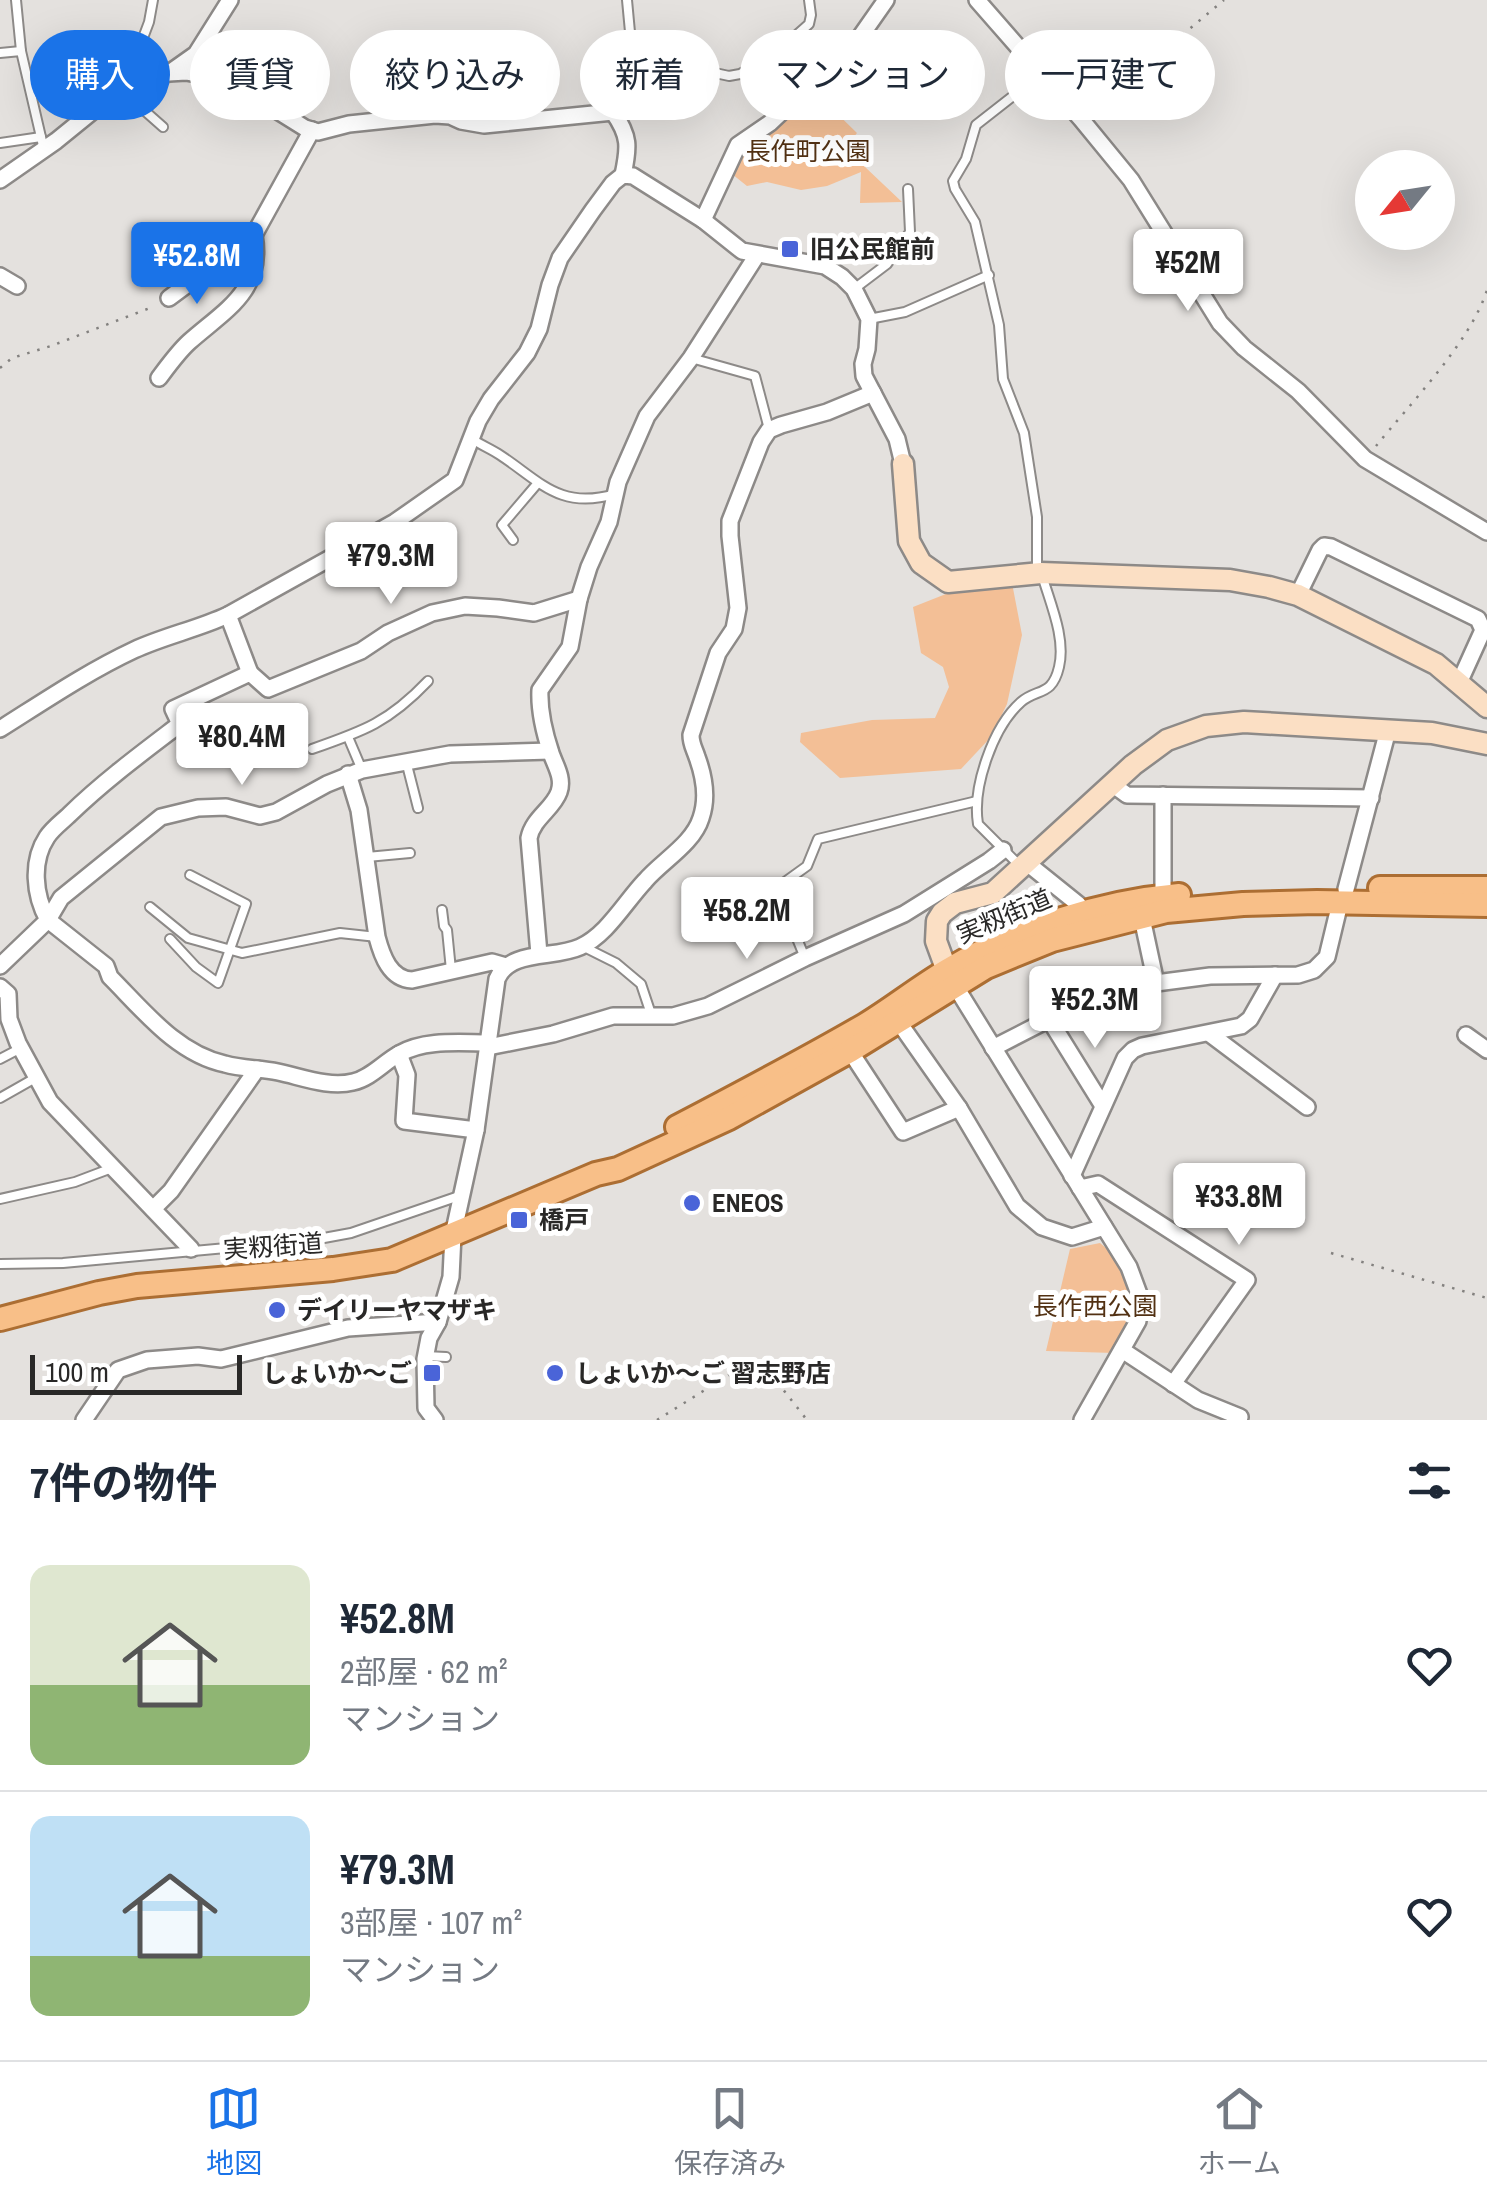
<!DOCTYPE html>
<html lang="ja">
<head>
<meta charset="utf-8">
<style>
  body { margin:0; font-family:"Archivo Narrow","Noto Sans JP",sans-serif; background:#f6f6f7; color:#1f2937; height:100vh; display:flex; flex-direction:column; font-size:38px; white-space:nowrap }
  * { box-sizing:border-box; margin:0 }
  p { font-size:32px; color:#747a83 }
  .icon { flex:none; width:55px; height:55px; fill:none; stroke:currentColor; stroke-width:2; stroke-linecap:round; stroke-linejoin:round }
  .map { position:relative; height:1420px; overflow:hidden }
  .panel { display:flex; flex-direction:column; background:#fff; flex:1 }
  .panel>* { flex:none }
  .hud { position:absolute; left:30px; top:30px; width:1428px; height:90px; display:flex; gap:20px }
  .needle { width:65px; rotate:240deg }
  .controls { position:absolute; left:1355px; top:150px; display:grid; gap:20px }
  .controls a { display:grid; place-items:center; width:100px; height:100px; border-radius:50%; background:#fff; box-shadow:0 10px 40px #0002; font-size:50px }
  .scale { position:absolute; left:30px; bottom:25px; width:212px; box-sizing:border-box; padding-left:10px; border:5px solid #292827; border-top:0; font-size:28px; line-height:35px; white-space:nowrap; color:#292827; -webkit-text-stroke:8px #fff; paint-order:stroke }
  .price { position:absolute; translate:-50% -85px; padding:0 22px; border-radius:10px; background:#fff; color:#222; font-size:32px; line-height:65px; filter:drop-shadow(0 2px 5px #0008) }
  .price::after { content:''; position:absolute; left:50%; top:60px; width:30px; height:22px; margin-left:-15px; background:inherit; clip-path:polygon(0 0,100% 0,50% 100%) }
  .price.on { background:#1a73e8; color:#fff }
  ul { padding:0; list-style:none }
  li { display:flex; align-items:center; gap:30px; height:250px; padding:0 30px }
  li+li { border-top:2px solid #e0e1e3 }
  li span { display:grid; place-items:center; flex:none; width:280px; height:200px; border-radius:20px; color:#555 }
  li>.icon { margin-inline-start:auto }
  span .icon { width:120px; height:120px; fill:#fffc; stroke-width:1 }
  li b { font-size:42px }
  h2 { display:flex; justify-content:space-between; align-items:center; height:120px; padding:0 30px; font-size:42px }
  .chip { padding:0 35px; border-radius:45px; background:#fff; box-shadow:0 10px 40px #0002; font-size:35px; line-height:90px }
  .chip.on { background:#1a73e8; color:#fff }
  .tab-bar { display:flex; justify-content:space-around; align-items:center; height:140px; border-top:2px solid #e0e1e3; background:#fff; font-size:28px; color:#747a83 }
  .tab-bar a { display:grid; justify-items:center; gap:5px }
  .tab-bar .on { color:#1a73e8 }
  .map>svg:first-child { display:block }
  .green { fill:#f3bf96 }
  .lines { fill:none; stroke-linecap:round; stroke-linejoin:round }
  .lane-casing { stroke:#8d8a88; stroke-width:12 }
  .street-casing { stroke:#8d8a88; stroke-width:20 }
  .secondary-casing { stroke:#8d8a88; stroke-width:25 }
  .primary-casing { stroke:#ac6e33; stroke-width:28 }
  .path { stroke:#83817f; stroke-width:2.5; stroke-dasharray:2.5 8; stroke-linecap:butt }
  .lane { stroke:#fff; stroke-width:8 }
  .street { stroke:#fff; stroke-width:15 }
  .secondary { stroke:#fbdfc4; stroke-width:20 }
  .primary { stroke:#f8bf88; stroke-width:22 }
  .poi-dot { fill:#4a64d8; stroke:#fff; stroke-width:4 }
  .labels { text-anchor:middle; stroke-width:10; stroke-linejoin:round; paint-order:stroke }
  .park-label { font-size:25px; fill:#523113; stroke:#fff }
  .poi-label { font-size:25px; font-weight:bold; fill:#292827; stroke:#fff; text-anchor:start }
  .street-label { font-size:25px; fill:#292827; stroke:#fff }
</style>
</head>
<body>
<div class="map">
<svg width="1487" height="1420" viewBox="0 0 1487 1420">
  <rect width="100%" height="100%" fill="#e4e1de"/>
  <g class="green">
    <polygon points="813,90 857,133 845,148 902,202 860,203 861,172 827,186 801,190 767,182 747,186 732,174 744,148 777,127"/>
    <polygon points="1012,583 1022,635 1007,704 991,737 961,769 840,778 800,742 801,733 872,720 935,718 949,687 943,667 921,653 913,607 956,590"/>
    <path d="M1100,1243C1123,1261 1141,1294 1130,1323C1126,1333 1120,1343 1115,1353L1046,1351L1070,1249Z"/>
  </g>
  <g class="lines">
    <defs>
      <g id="lane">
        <polyline points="16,0 21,51 44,150"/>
        <polyline points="97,50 100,83 121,84"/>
        <polyline points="0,53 21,51"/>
        <polyline points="126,83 149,22 153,0"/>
        <polyline points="120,89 163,127"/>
        <polyline points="623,94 650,90 706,71 729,76 740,74 774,55 809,24 811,15 809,0"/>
        <polyline points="613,112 623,94 623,65 630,32 627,0"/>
        <polyline points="0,143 41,137"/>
        <polyline points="854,289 887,264 910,232 908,189"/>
        <polyline points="869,319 905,312 989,275"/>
        <polyline points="691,358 755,376 769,429"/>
        <path d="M472,439C481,445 491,449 500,455C541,482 560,510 615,494"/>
        <polyline points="513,540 502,525 537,484"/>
        <polyline points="1037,574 1037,517 1024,433 1003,379 999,325 975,222 955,189 953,181 966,159 976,125 1041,74"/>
        <polyline points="348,737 362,770"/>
        <path d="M312,749C364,731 389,722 428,681"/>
        <polyline points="406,761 418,808"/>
        <polyline points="367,857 410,853"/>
        <path d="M1019,865L978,824C972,787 993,727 1021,702C1037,688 1052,697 1059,667C1066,638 1050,603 1042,575"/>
        <polyline points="150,907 188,938 242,953 340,933 377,937"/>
        <polyline points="442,910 444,926 447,930 451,970"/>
        <polyline points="170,939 196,967 218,983 246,904 190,875"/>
        <polyline points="582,946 616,963 641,984 652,1017"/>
        <polyline points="805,958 789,919 782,884 807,866 818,839 977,801"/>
        <polyline points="0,1059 21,1048"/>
        <polyline points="0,1098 37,1077"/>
        <polyline points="0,1199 75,1182 112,1168"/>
        <polyline points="0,1264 63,1263 313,1240 351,1233 462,1195"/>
        <polyline points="425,1356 446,1357"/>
      </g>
      <g id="street">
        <polyline points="977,0 1081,119 1131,180 1220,323 1244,348 1298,391 1365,459 1487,532"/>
        <polyline points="172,71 196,54 230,0"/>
        <path d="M0,180L56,141L120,89L139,81L169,73L186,72L228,80L305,128L318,132L349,124L435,115L450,116L461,121L484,125L613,112C630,136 629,147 623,175"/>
        <polyline points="703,220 738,145 770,123 858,40 886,0"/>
        <polyline points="0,276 17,286"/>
        <polyline points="169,298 254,235 312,130"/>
        <path d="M159,378C168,366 178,352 189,342C225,310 264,291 254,235"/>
        <polyline points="1298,595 1320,550 1324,546 1331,547 1478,619 1483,630 1459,683"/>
        <polyline points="228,615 250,673"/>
        <path d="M0,729C43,702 87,672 134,650C164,636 198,629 228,615L395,522L455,480L478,421L491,399L527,353L539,329L550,285L560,258L593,210L613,183L623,175L633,176L703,220L742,251L825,266L842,277L854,289L869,319L867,349L863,364L864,376L897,439L903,464"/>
        <path d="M348,774L359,810L377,937C382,956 390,979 412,980L492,962L506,966"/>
        <polyline points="1112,784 1127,795 1371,798"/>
        <polyline points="1027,863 1078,904 1085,913"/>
        <polyline points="1346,889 1388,730"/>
        <polyline points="1163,897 1163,795"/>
        <polyline points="1142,918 1156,983"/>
        <path d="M539,954L529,838C533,818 553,809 559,792C564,778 555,765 551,753C545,735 539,710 540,690L570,647L579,599"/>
        <polyline points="0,966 48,920 61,898 161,817 198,808 226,807 260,816 276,812 327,784 362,770 450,754 550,751"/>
        <polyline points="951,979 1129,1267 1139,1294 1138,1321 1082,1420"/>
        <polyline points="0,987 8,994 9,1019 18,1043 50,1102 191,1249"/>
        <polyline points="1049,1019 1103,1106"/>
        <polyline points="898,1021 959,1108 1017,1206 1042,1227 1072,1237 1104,1227"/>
        <polyline points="1210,1034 1307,1107"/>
        <polyline points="1466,1035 1487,1050"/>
        <path d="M489,1043C460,1043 425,1039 399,1054C384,1062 371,1078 353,1082C329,1088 302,1077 278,1072C260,1068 242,1069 225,1064C177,1054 143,1010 110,977L106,966L48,920C34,895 31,861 47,837C53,828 63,821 70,814C104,781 142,753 180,724L173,709L250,673L268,689L361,651L388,633L432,613L465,606L498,608L534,613L579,599L589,567L609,522L618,482L647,416L691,358L757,255"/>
        <polyline points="488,1047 553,1034 613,1016 673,1016 708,1006 805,958 904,914 989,861 1003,850"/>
        <polyline points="993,1048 1061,1013 1156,983 1210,976 1298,975 1314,970 1327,957 1340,903"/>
        <polyline points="850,1051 903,1132 959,1108"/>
        <polyline points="399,1054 407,1075 404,1121 476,1130"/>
        <polyline points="1072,1176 1125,1058 1133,1050 1142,1046 1241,1026 1250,1019 1275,975"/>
        <polyline points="1080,1188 1098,1184 1247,1280 1173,1384"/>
        <polyline points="153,1209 171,1191 257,1069"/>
        <polyline points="1122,1350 1198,1400 1240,1417"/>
        <polyline points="84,1420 118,1370 147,1360 198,1356 221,1359 348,1328 438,1322"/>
        <path d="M435,1420L426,1408L425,1359L429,1338L438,1322L451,1277L453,1235L476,1130L497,979C510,949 554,959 580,947C607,935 625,902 645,881C662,861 693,844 701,818C708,798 704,776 697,757C694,748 691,744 691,735L718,653L734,629L738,608L730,536V521L761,442L769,430L781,425L827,412L873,393"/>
      </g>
      <g id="secondary">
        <polyline points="903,464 909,541 921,563 948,582 1041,573 1230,580 1269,587 1298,595 1436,664 1487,707"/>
        <polyline points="947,971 936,941 937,921 942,913 955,903 993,893 1133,765 1167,740 1206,726 1244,722 1432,733 1487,744"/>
      </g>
      <g id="primary">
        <polyline points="1380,888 1487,888"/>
        <path d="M677,1127C740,1094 803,1061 865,1025C893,1008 919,987 948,970C1017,929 1099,902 1179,895"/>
        <polyline points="0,1319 99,1293 137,1286 333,1269 392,1260 596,1174 618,1169 729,1118 850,1051 986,967 1052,940 1166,911 1243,904 1317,902 1487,905"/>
      </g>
    </defs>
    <use href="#lane" class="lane-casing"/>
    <use href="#street" class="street-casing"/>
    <use href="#secondary" class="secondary-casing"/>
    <use href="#primary" class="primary-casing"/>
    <g class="path">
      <polyline points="1094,109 1224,0"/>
      <polyline points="0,368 12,358 51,346 155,306"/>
      <path d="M1376,446C1410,404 1471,341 1487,290"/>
      <polyline points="1331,1253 1487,1298"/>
      <polyline points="657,1420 732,1373 757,1360 774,1378 807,1420"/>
    </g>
    <use href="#lane" class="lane"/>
    <use href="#street" class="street"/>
    <use href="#secondary" class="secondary"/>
    <use href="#primary" class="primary"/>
  </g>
  <g class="poi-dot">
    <rect x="780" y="239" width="20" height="20" rx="5"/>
    <circle cx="692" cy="1203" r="10"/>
    <rect x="509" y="1210" width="20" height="20" rx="5"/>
    <circle cx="277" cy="1310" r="10"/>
    <rect x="422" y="1363" width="20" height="20" rx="5"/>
    <circle cx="555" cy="1373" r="10"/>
  </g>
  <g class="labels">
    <g class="park-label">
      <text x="808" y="160">長作町公園</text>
      <text x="1095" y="1315">長作西公園</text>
    </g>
    <g class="poi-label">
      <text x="810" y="258">旧公民館前</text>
      <text x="712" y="1212">ENEOS</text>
      <text x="539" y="1229">橋戸</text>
      <text x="297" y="1319">デイリーヤマザキ</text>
      <text x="412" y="1382" text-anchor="end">しょいか〜ご</text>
      <text x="575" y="1382">しょいか～ご 習志野店</text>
    </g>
    <g class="street-label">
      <text transform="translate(1004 916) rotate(-23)" y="9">実籾街道</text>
      <text transform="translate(273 1246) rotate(-4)" y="9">実籾街道</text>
    </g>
  </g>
</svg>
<div class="controls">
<a><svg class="needle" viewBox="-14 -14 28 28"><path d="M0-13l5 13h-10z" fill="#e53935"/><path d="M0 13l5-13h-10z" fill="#747a83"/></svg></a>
</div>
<div class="scale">100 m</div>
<b class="price on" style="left:197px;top:307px">¥52.8M</b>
<b class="price" style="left:1188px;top:314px">¥52M</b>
<b class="price" style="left:391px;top:607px">¥79.3M</b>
<b class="price" style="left:242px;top:788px">¥80.4M</b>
<b class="price" style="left:747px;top:962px">¥58.2M</b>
<b class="price" style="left:1095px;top:1051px">¥52.3M</b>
<b class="price" style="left:1239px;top:1248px">¥33.8M</b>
<div class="hud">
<a class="chip on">購入</a>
<a class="chip">賃貸</a>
<a class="chip">絞り込み</a>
<a class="chip">新着</a>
<a class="chip">マンション</a>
<a class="chip">一戸建て</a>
</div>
</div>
<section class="panel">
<h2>7件の物件<svg class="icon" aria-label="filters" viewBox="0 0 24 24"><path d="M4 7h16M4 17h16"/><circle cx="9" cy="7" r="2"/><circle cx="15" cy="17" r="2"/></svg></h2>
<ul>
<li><span style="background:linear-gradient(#dfe7d0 60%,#8fb573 0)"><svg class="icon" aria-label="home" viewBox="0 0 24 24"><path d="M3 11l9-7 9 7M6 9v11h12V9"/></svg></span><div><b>¥52.8M</b><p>2部屋 · 62 m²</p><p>マンション</p></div><svg class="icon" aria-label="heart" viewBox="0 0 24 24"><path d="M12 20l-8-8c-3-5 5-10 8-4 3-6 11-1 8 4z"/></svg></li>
<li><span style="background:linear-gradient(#bfe0f5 70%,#8fb573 0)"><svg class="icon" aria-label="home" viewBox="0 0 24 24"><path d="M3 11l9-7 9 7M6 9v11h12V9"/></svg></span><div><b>¥79.3M</b><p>3部屋 · 107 m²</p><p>マンション</p></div><svg class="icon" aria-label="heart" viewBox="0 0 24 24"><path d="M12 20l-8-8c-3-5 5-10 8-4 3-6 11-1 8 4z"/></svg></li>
</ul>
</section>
<nav class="tab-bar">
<a class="on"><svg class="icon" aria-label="map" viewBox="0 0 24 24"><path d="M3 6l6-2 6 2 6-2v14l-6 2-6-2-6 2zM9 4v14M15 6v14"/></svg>地図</a>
<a><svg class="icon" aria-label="saved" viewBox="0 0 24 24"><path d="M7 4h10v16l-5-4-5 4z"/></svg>保存済み</a>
<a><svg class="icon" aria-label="home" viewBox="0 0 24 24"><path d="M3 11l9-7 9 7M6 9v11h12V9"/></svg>ホーム</a>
</nav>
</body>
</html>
